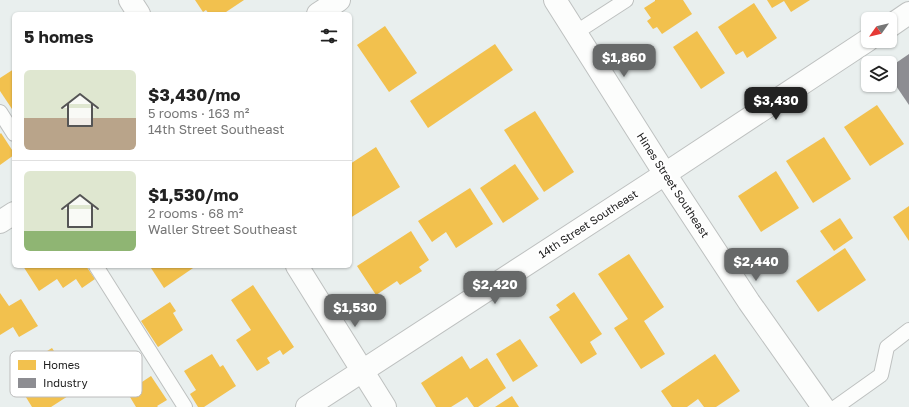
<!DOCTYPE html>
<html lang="en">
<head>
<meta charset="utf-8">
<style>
  body { margin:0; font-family:"Golos Text",sans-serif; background:#f2f2f2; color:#222; height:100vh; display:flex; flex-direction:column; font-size:15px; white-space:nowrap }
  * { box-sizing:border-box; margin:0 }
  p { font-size:13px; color:#767676 }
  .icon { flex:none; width:22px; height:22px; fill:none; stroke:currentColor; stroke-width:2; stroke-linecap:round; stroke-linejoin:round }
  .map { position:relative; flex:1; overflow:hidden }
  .sheet { position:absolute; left:12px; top:12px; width:340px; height:256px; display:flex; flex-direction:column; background:#fff; border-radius:6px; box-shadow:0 1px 3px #0004 }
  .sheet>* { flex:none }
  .needle { width:26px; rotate:236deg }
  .tools { position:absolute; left:861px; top:12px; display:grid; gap:8px }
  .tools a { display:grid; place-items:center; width:36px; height:36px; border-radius:6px; background:#fff; box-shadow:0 1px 3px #0004; font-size:20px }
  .price { position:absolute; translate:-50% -34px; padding:0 9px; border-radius:8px; background:#676969; color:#fff; font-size:13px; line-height:26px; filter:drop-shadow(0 1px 2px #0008) }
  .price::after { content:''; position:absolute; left:50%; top:24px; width:12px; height:9px; margin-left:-6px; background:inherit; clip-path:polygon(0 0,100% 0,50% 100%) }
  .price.selected { background:#222; color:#fff }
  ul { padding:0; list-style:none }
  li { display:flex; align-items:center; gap:12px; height:100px; padding:0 12px }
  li+li { border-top:1px solid #e0e0e0 }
  li span { display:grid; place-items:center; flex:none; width:112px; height:80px; border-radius:6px; color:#555 }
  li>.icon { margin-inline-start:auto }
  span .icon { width:48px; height:48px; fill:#fffc; stroke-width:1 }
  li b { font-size:17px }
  h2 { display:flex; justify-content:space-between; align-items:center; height:48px; padding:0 12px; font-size:17px }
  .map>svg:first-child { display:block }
  .homes { fill:#f2c14e }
  .industry { fill:#8d8d92 }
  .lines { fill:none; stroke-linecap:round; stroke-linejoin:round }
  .service-casing { stroke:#bec1c0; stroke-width:16 }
  .minor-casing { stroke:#bec1c0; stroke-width:24 }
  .tertiary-casing { stroke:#bec1c0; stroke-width:24 }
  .service { stroke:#fcfdfc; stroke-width:14 }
  .minor { stroke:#fcfdfc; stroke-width:22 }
  .tertiary { stroke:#fcfdfc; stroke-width:22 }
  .labels { text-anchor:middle; stroke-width:4; stroke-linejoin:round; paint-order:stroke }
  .street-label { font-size:11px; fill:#212121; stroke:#fff }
  .key { fill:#fff; stroke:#bcbcbc; stroke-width:1 }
  .key-label { font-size:11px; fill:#212121 }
</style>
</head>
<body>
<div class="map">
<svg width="909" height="407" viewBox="0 0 909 407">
  <rect width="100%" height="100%" fill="#e9efee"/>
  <g class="homes">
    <polygon points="195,0 244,0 223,14 209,14 206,10 203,12"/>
    <polygon points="655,0 683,0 692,14 662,34 657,27 653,29 647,21 651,18 644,8 655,1"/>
    <polygon points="767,0 810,0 791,12 784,1 772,8"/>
    <polygon points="754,3 777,38 747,58 743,51 736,55 718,27"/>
    <polygon points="385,26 417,73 389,92 357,45"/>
    <polygon points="697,31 725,73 701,89 673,47"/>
    <polygon points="495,44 513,70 428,128 410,101"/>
    <polygon points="14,69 14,112 0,91 0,78"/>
    <polygon points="877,105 904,144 870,166 844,127"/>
    <polygon points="535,111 574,172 544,192 504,130"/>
    <polygon points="1,133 14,153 14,155 0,165 0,134"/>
    <polygon points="824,137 851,179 813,203 786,161"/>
    <polygon points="376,147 400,187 350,218 350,172 351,171 350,169 350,164"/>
    <polygon points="515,164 539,199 503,223 480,188"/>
    <polygon points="776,171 799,208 761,232 738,196"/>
    <polygon points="470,188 493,224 456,248 446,232 432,242 418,221"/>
    <polygon points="909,206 909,241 893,217"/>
    <polygon points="840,218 853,238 834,251 820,231"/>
    <polygon points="411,231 429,260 419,267 422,271 400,285 397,281 376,295 357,266"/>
    <polygon points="845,248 866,280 818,312 796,281"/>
    <polygon points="629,254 664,307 644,321 665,354 641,369 614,328 628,319 598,274"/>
    <polygon points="23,266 86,266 95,279 82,288 76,279 63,288 57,279 39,291"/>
    <polygon points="153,266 196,266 164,288 151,268"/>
    <polygon points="253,285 294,347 283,355 280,350 267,358 270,363 257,371 236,340 251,330 231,300"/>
    <polygon points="574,292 602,334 590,342 597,354 581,364 549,317 560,310 556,305"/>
    <polygon points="0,293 9,306 21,299 38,326 19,337 13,327 0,335"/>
    <polygon points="170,302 176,311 173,313 183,330 158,347 141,321"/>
    <polygon points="520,339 538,366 513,382 496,354"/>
    <polygon points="52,348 79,389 51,407 32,407 16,381 39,367 34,359"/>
    <polygon points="212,354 220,367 223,365 236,386 204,407 198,407 190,394 196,390 184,371"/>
    <polygon points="715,354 740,391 716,407 704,407 698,399 687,407 672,407 661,391"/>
    <polygon points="462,356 470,369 487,358 506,388 478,407 474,407 467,397 451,407 436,407 421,383"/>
    <polygon points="151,376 167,400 157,406 158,407 136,407 127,392"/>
    <polygon points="512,396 519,407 495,407"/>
  </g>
  <polygon class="industry" points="909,54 909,105 890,77 890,67"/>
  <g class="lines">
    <defs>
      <g id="service">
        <polyline points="575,33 626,0"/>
        <polyline points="0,112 14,134"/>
        <polyline points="96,266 185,407"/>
        <polyline points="836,407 881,375 887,347 909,330"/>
      </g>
      <g id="minor">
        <polyline points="130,0 139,14"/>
        <polyline points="318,14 339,0"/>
        <polyline points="890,26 909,13"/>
        <polyline points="665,174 868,40"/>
        <polyline points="0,222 14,213"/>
        <polyline points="297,266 385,407"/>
      </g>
      <g id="tertiary">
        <polyline points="555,0 665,174 749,302 823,407"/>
        <polyline points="307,407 665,174"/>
      </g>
    </defs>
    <use href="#service" class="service-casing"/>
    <use href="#minor" class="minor-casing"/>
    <use href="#tertiary" class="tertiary-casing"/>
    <use href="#service" class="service"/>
    <use href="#minor" class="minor"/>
    <use href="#tertiary" class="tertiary"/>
  </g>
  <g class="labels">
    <g class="street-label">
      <text transform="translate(673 185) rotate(57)" y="4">Hines Street Southeast</text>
      <text transform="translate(588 224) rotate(-33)" y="4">14th Street Southeast</text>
    </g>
  </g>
  <rect x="10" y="351" width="132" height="46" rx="6" class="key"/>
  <rect x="18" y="360" width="18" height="10" fill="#f2c14e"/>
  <rect x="18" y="378" width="18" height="10" fill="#8d8d92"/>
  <g class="key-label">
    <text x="43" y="369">Homes</text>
    <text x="43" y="387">Industry</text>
  </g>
</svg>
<div class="tools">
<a><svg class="needle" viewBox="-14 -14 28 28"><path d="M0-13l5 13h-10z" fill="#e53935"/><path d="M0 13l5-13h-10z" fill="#767676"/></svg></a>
<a><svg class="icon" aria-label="layers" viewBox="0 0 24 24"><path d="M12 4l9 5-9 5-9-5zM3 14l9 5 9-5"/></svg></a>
</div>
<b class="price" style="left:624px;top:78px">$1,860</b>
<b class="price selected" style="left:776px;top:121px">$3,430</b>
<b class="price" style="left:756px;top:282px">$2,440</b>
<b class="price" style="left:495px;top:305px">$2,420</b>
<b class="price" style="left:355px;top:328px">$1,530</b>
<section class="sheet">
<h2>5 homes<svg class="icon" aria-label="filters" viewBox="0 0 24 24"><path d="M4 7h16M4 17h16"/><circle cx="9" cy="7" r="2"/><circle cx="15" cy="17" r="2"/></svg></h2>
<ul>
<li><span style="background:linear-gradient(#dfe7d0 60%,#b9a48a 0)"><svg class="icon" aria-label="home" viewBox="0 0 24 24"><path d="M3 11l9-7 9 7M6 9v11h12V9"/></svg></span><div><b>$3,430/mo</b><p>5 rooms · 163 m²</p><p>14th Street Southeast</p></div></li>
<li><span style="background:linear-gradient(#dfe7d0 75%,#8fb573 0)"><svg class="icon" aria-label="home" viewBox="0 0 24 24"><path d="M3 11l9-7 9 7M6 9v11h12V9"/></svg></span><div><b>$1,530/mo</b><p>2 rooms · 68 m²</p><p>Waller Street Southeast</p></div></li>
</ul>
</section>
</div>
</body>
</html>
